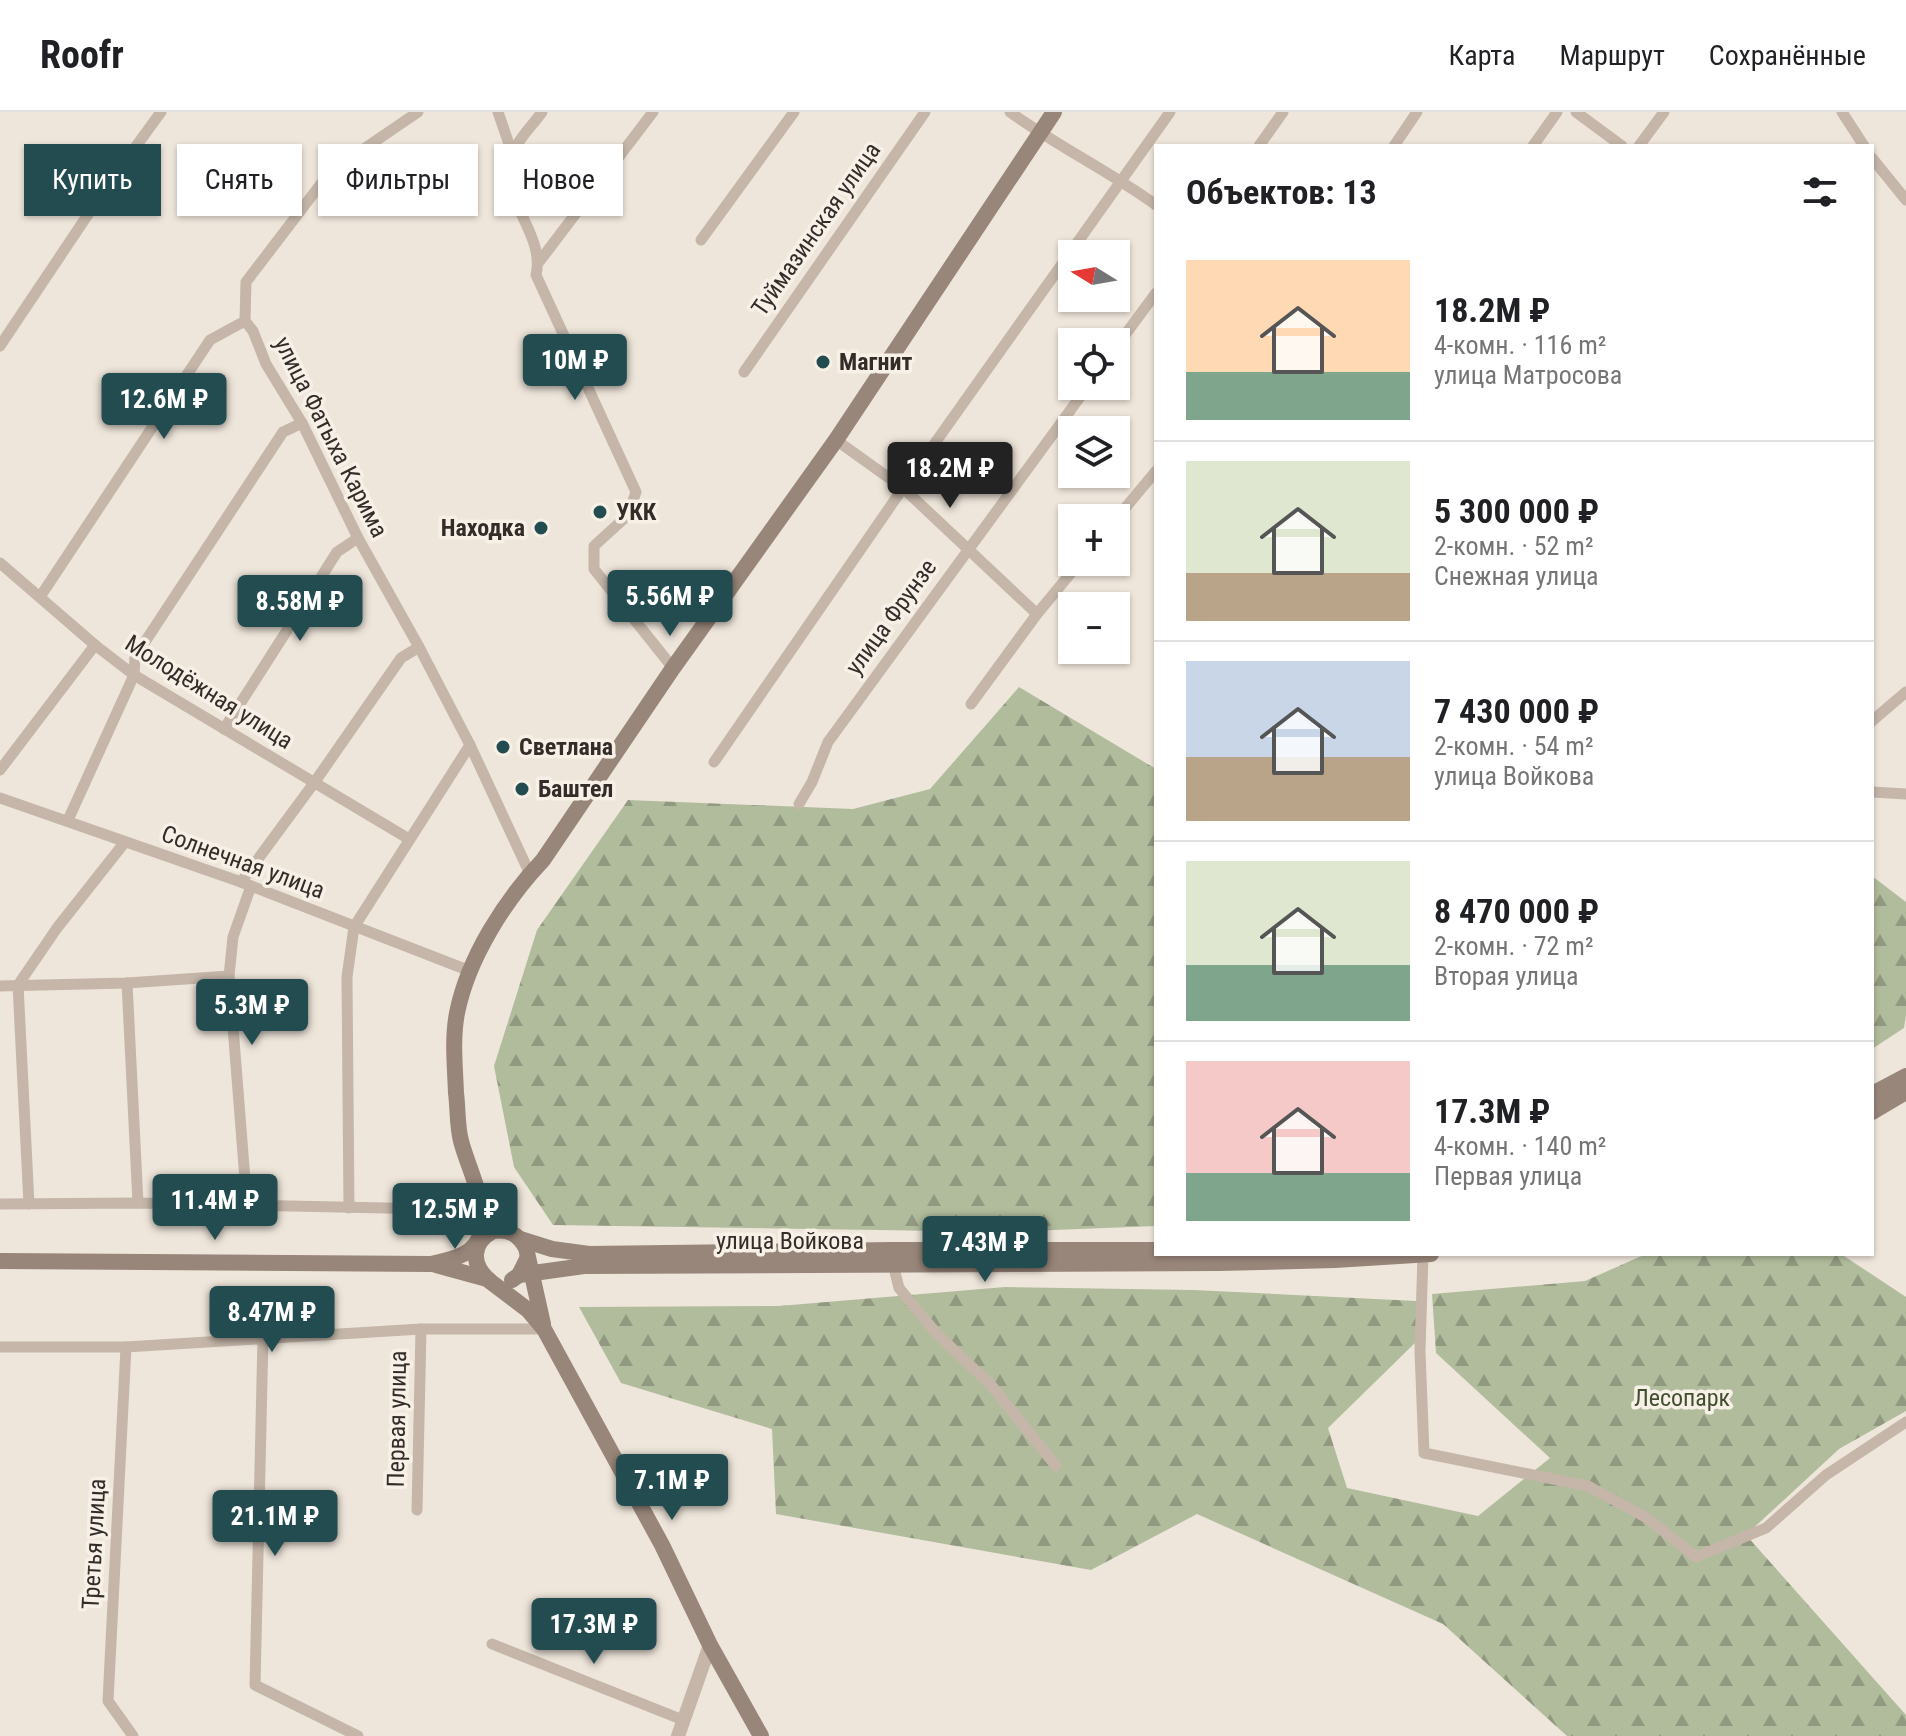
<!DOCTYPE html>
<html lang="ru">
<head>
<meta charset="utf-8">
<style>
  body { margin:0; font-family:"Roboto Condensed",sans-serif; background:#f6f6f6; color:#202124; height:100vh; display:flex; flex-direction:column; font-size:30px; white-space:nowrap }
  * { box-sizing:border-box; margin:0 }
  p { font-size:26px; color:#757577 }
  .icon { flex:none; width:44px; height:44px; fill:none; stroke:currentColor; stroke-width:2; stroke-linecap:round; stroke-linejoin:round }
  .map { position:relative; flex:1; overflow:hidden }
  .details { position:absolute; left:1154px; top:32px; width:720px; height:1112px; display:flex; flex-direction:column; background:#fff; border-radius:0px; box-shadow:0 2px 6px #0004 }
  .details>* { flex:none }
  .top-card { position:absolute; left:24px; top:32px; width:760px; height:72px; display:flex; gap:16px }
  .needle { width:52px; rotate:281deg }
  .controls { position:absolute; left:1058px; top:128px; display:grid; gap:16px }
  .controls a { display:grid; place-items:center; width:72px; height:72px; border-radius:0px; background:#fff; box-shadow:0 2px 6px #0004; font-size:40px }
  .price { position:absolute; translate:-50% -68px; padding:0 18px; border-radius:8px; background:#224c50; color:#fff; font-size:26px; line-height:52px; filter:drop-shadow(0 2px 4px #0008) }
  .price::after { content:''; position:absolute; left:50%; top:48px; width:24px; height:18px; margin-left:-12px; background:inherit; clip-path:polygon(0 0,100% 0,50% 100%) }
  .price.on { background:#222; color:#fff }
  ul { padding:0; list-style:none }
  li { display:flex; align-items:center; gap:24px; height:200px; padding:0 32px }
  li+li { border-top:2px solid #e0e0e0 }
  li span { display:grid; place-items:center; flex:none; width:224px; height:160px; border-radius:0px; color:#555 }
  li>.icon { margin-inline-start:auto }
  span .icon { width:96px; height:96px; fill:#fffc; stroke-width:1 }
  li b { font-size:34px }
  h2 { display:flex; justify-content:space-between; align-items:center; height:96px; padding:0 32px; font-size:34px }
  .chip { padding:0 28px; border-radius:0px; background:#fff; box-shadow:0 2px 6px #0004; font-size:28px; line-height:72px }
  .chip.on { background:#224c50; color:#fff }
  header { display:flex; align-items:center; gap:48px; box-sizing:border-box; height:112px; padding:0 40px; background:#fff; border-bottom:2px solid #e0e0e0 }
  header strong { font-size:38px }
  nav { display:flex; gap:44px; margin-inline-start:auto; font-size:28px }
  .map>svg:first-child { display:block }
  .forest { fill:url(#forest-firs) }
  .lines { fill:none; stroke-linecap:round; stroke-linejoin:round }
  .minor { stroke:#c5b6a9; stroke-width:11 }
  .tertiary { stroke:#c5b6a9; stroke-width:14 }
  .secondary { stroke:#99867a; stroke-width:16 }
  .poi-dot { fill:#224c50; stroke:#f7f0e7; stroke-width:3 }
  .labels { text-anchor:middle; stroke-width:7; stroke-linejoin:round; paint-order:stroke }
  .street-label { font-size:24px; fill:#332c28; stroke:#f7f0e7 }
  .poi-label { font-size:24px; font-weight:bold; fill:#332c28; stroke:#f7f0e7; text-anchor:start }
  .park-label { font-size:24px; fill:#424f2e; stroke:#f7f0e7 }
</style>
</head>
<body>
<header>
<strong>Roofr</strong>
<nav><a>Карта</a><a>Маршрут</a><a>Сохранённые</a></nav>
</header>
<div class="map">
<svg width="1906" height="1624" viewBox="0 0 1906 1624">
  <defs>
    <pattern id="forest-firs" width="22" height="20" patternUnits="userSpaceOnUse" patternTransform="scale(2)"><rect width="22" height="20" fill="#b1bc9d"/><path d="M5 1l3.5 6h-7zM16 11l3.5 6h-7z" fill="#919980"/></pattern>
  </defs>
  <rect width="100%" height="100%" fill="#efe6db"/>
  <g class="forest">
    <polygon points="1019,575 1156,657 1156,1114 1006,1120 553,1113 514,1055 494,954 537,818 628,688 853,697 930,677"/>
    <polygon points="1872,764 1906,790 1906,903 1904,916 1872,937"/>
    <polygon points="1646,1142 1841,1142 1906,1185 1906,1299 1839,1337 1746,1423 1906,1603 1906,1624 1567,1624 1443,1512 1197,1402 1091,1458 776,1402 772,1317 621,1271 579,1195 779,1194 1005,1175 1194,1178 1416,1189 1417,1229 1328,1316 1347,1376 1478,1404 1550,1346 1436,1241 1432,1182 1585,1169"/>
  </g>
  <g class="lines">
    <g class="minor">
      <polyline points="498,0 512,41"/>
      <path d="M542,0C533,13 518,27 512,42C495,84 546,120 536,163L636,380L628,403L594,434V457L673,556"/>
      <path d="M1010,0C1057,34 1109,59 1156,93"/>
      <polyline points="1576,0 1622,34"/>
      <polyline points="1842,0 1864,34"/>
      <polyline points="1259,34 1283,0"/>
      <polyline points="1394,34 1417,0"/>
      <polyline points="1533,34 1557,0"/>
      <polyline points="1639,34 1664,0"/>
      <polyline points="1872,46 1906,88"/>
      <polyline points="701,128 794,0"/>
      <polyline points="539,150 653,0"/>
      <polyline points="245,209 253,219 266,252 302,311 358,426 419,535 470,633 530,762"/>
      <polyline points="0,234 107,74 161,0"/>
      <polyline points="1116,235 1156,181"/>
      <polyline points="744,260 925,0"/>
      <polyline points="836,328 903,376 1037,502"/>
      <polyline points="1116,407 1156,359"/>
      <polyline points="0,451 95,533 134,563 409,727"/>
      <polyline points="40,485 210,228 245,209 246,170 330,60 418,0"/>
      <polyline points="971,592 1037,502 1080,450"/>
      <polyline points="1872,609 1906,580"/>
      <polyline points="224,617 337,440 358,426"/>
      <polyline points="714,650 903,376 1170,0"/>
      <polyline points="0,658 95,533"/>
      <polyline points="1872,680 1906,682"/>
      <polyline points="0,686 241,770 470,859"/>
      <polyline points="799,692 812,670 828,630 1088,274"/>
      <polyline points="68,708 134,563 135,545 283,320 302,311"/>
      <polyline points="241,770 314,671 401,546 419,535"/>
      <polyline points="127,871 138,1091"/>
      <polyline points="0,874 127,871 229,864"/>
      <polyline points="0,1092 138,1091 482,1098"/>
      <polyline points="29,1092 18,873 57,816 125,730"/>
      <polyline points="247,1093 229,864 233,825 251,774"/>
      <polyline points="349,1096 347,865 354,815 470,633"/>
      <polyline points="1423,1143 1420,1239 1424,1341 1588,1374 1647,1406 1696,1445 1766,1416 1826,1363 1906,1310"/>
      <polyline points="893,1152 899,1176 937,1222 991,1273 1056,1354"/>
      <polyline points="263,1225 255,1573 358,1624"/>
      <polyline points="0,1235 126,1235 421,1217 544,1217"/>
      <polyline points="126,1235 108,1589 133,1624"/>
      <polyline points="417,1398 421,1217"/>
      <polyline points="492,1532 683,1608"/>
    </g>
    <polyline class="tertiary" points="678,1624 710,1533"/>
    <g class="secondary">
      <polyline points="1872,982 1906,964"/>
      <polyline points="1872,1000 1906,980"/>
      <polyline points="520,1127 552,1137 589,1142 891,1138 1156,1138"/>
      <path d="M0,1149L431,1152C454,1147 476,1143 482,1118C488,1094 467,1053 461,1029C457,1014 458,996 456,981C455,954 452,927 457,901C468,846 505,788 543,748L673,556L836,328L1054,0"/>
      <polyline points="436,1153 487,1167 528,1198 544,1217 662,1433 710,1533 761,1624"/>
      <polyline points="519,1163 584,1154 1220,1151 1335,1148 1431,1142"/>
      <path d="M489,1168C471,1153 471,1131 493,1119C509,1117 518,1122 526,1136L543,1212"/>
      <polyline points="512,1168 519,1163 527,1147"/>
    </g>
  </g>
  <g class="poi-dot">
    <circle cx="823" cy="250" r="8"/>
    <circle cx="600" cy="400" r="8"/>
    <circle cx="541" cy="416" r="8"/>
    <circle cx="503" cy="635" r="8"/>
    <circle cx="522" cy="677" r="8"/>
  </g>
  <g class="labels">
    <g class="street-label">
      <text transform="translate(816 117) rotate(-55)" y="8">Туймазинская улица</text>
      <text transform="translate(331 325) rotate(63)" y="8">улица Фатыха Карима</text>
      <text transform="translate(891 505) rotate(-54)" y="8">улица Фрунзе</text>
      <text transform="translate(209 580) rotate(32)" y="8">Молодёжная улица</text>
      <text transform="translate(243 750) rotate(20)" y="8">Солнечная улица</text>
      <text x="790" y="1137">улица Войкова</text>
      <text transform="translate(397 1307) rotate(-89)" y="8">Первая улица</text>
      <text transform="translate(94 1432) rotate(-87)" y="8">Третья улица</text>
    </g>
    <g class="poi-label">
      <text x="839" y="258">Магнит</text>
      <text x="616" y="408">УКК</text>
      <text x="525" y="424" text-anchor="end">Находка</text>
      <text x="519" y="643">Светлана</text>
      <text x="538" y="685">Баштел</text>
    </g>
    <g class="park-label">
      <text x="1682" y="1294">Лесопарк</text>
    </g>
  </g>
</svg>
<div class="controls">
<a><svg class="needle" viewBox="-14 -14 28 28"><path d="M0-13l5 13h-10z" fill="#e53935"/><path d="M0 13l5-13h-10z" fill="#757577"/></svg></a>
<a><svg class="icon" aria-label="locate" viewBox="0 0 24 24"><circle cx="12" cy="12" r="6"/><path d="M12 2v4M12 18v4M2 12h4M18 12h4"/></svg></a>
<a><svg class="icon" aria-label="layers" viewBox="0 0 24 24"><path d="M12 4l9 5-9 5-9-5zM3 14l9 5 9-5"/></svg></a>
<a>+</a>
<a>−</a>
</div>
<b class="price" style="left:575px;top:290px">10M ₽</b>
<b class="price" style="left:164px;top:329px">12.6M ₽</b>
<b class="price on" style="left:950px;top:398px">18.2M ₽</b>
<b class="price" style="left:670px;top:526px">5.56M ₽</b>
<b class="price" style="left:300px;top:531px">8.58M ₽</b>
<b class="price" style="left:252px;top:935px">5.3M ₽</b>
<b class="price" style="left:215px;top:1130px">11.4M ₽</b>
<b class="price" style="left:455px;top:1139px">12.5M ₽</b>
<b class="price" style="left:985px;top:1172px">7.43M ₽</b>
<b class="price" style="left:272px;top:1242px">8.47M ₽</b>
<b class="price" style="left:672px;top:1410px">7.1M ₽</b>
<b class="price" style="left:275px;top:1446px">21.1M ₽</b>
<b class="price" style="left:594px;top:1554px">17.3M ₽</b>
<div class="top-card">
<a class="chip on">Купить</a>
<a class="chip">Снять</a>
<a class="chip">Фильтры</a>
<a class="chip">Новое</a>
</div>
<section class="details">
<h2>Объектов: 13<svg class="icon" aria-label="filters" viewBox="0 0 24 24"><path d="M4 7h16M4 17h16"/><circle cx="9" cy="7" r="2"/><circle cx="15" cy="17" r="2"/></svg></h2>
<ul>
<li><span style="background:linear-gradient(#ffd9b3 70%,#7fa58c 0)"><svg class="icon" aria-label="home" viewBox="0 0 24 24"><path d="M3 11l9-7 9 7M6 9v11h12V9"/></svg></span><div><b>18.2M ₽</b><p>4-комн. · 116 m²</p><p>улица Матросова</p></div></li>
<li><span style="background:linear-gradient(#dfe7d0 70%,#b9a48a 0)"><svg class="icon" aria-label="home" viewBox="0 0 24 24"><path d="M3 11l9-7 9 7M6 9v11h12V9"/></svg></span><div><b>5 300 000 ₽</b><p>2-комн. · 52 m²</p><p>Снежная улица</p></div></li>
<li><span style="background:linear-gradient(#c9d6e8 60%,#b9a48a 0)"><svg class="icon" aria-label="home" viewBox="0 0 24 24"><path d="M3 11l9-7 9 7M6 9v11h12V9"/></svg></span><div><b>7 430 000 ₽</b><p>2-комн. · 54 m²</p><p>улица Войкова</p></div></li>
<li><span style="background:linear-gradient(#dfe7d0 65%,#7fa58c 0)"><svg class="icon" aria-label="home" viewBox="0 0 24 24"><path d="M3 11l9-7 9 7M6 9v11h12V9"/></svg></span><div><b>8 470 000 ₽</b><p>2-комн. · 72 m²</p><p>Вторая улица</p></div></li>
<li><span style="background:linear-gradient(#f6c9c9 70%,#7fa58c 0)"><svg class="icon" aria-label="home" viewBox="0 0 24 24"><path d="M3 11l9-7 9 7M6 9v11h12V9"/></svg></span><div><b>17.3M ₽</b><p>4-комн. · 140 m²</p><p>Первая улица</p></div></li>
</ul>
</section>
</div>
</body>
</html>
